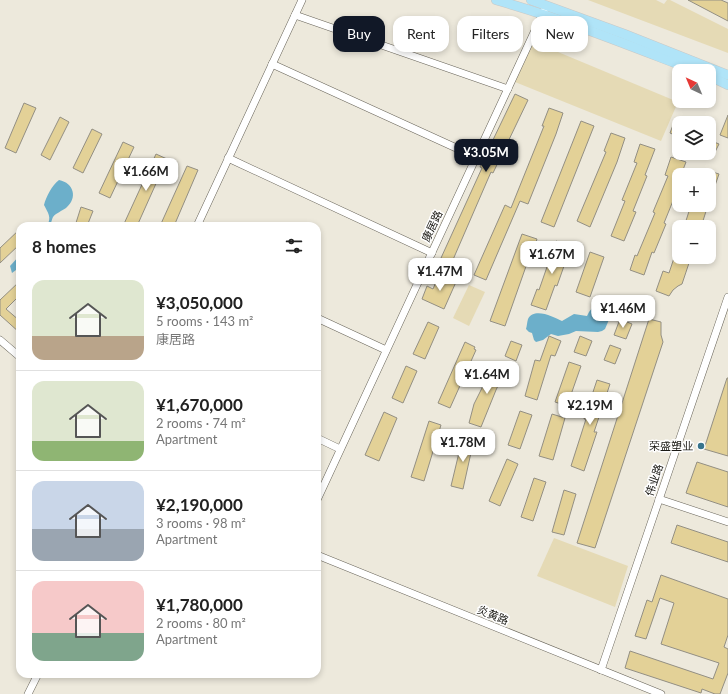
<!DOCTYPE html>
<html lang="en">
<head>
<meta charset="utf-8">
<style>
  body { margin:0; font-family:Lato,"Noto Sans SC",sans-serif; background:#f2f2f2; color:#222; height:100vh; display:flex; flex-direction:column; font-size:15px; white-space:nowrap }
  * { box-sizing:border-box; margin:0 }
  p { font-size:13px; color:#767676 }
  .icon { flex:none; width:22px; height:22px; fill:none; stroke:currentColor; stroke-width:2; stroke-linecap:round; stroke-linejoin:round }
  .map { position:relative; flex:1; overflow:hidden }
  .side { position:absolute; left:16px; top:222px; width:305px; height:456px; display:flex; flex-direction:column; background:#fff; border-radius:12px; box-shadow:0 2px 6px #0003 }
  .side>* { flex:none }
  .banner { position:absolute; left:333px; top:16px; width:335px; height:36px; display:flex; gap:8px }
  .needle { width:26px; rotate:316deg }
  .fabs { position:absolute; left:672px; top:64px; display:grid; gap:8px }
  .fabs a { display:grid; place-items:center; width:44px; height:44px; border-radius:8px; background:#fff; box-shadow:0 2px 6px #0003; font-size:20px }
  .price { position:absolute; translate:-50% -34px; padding:0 9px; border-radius:8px; background:#fff; color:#222; font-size:13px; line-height:26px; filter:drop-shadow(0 1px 2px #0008) }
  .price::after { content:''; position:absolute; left:50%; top:24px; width:12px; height:9px; margin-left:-6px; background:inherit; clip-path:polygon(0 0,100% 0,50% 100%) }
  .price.current { background:#111827; color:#fff }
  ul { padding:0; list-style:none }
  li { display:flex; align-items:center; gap:12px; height:100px; padding:0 16px }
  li+li { border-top:1px solid #e0e0e0 }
  li span { display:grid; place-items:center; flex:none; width:112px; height:80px; border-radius:12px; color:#555 }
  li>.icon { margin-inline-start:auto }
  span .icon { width:48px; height:48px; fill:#fffc; stroke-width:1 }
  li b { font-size:17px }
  h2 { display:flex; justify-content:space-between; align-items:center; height:48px; padding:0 16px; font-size:17px }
  .tag { padding:0 14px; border-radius:12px; background:#fff; box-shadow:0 2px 6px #0003; font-size:14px; line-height:36px }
  .tag.current { background:#111827; color:#fff }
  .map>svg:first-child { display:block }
  .green { fill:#e5dab5 }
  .water { fill:#6cafca }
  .building { fill:#e3d197; stroke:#938f83 }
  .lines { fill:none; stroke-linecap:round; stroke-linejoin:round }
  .minor-casing { stroke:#69655a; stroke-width:8 }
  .major-casing { stroke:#c8c8c7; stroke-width:10 }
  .minor { stroke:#fff; stroke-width:7 }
  .major { stroke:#b0e4f8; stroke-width:9 }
  .poi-dot { fill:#38748c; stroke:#fff; stroke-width:1.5 }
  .labels { text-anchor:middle; stroke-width:3; stroke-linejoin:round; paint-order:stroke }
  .street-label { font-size:11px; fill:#1b1a15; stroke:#fff }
  .poi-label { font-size:11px; fill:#1b1a15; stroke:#fff; text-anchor:end }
</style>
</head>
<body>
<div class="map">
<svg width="728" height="694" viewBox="0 0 728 694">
  <rect width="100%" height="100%" fill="#ede9dc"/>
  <g class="green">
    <polygon points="588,0 656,0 664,4 667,0 670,0 728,29 728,53"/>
    <polygon points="534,42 678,102 661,141 515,82"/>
    <polygon points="469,285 485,292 469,326 453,318"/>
    <polygon points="554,538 628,566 615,607 537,576"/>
  </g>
  <g class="water">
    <path d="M59,180C74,183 78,198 66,208C62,211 56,213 53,217C52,219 51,223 50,226H47C52,217 48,213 44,205C46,197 52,185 59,180Z"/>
    <polygon points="20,255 20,267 12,273 10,266"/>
    <path d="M593,307H598L611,311L608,322L605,329L602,331L598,332L576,331L569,334L558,336L551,334L543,340L536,342L534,340L532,333L529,332L526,329C527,326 527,322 528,319C534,307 554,317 562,321L574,314L587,316L589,312Z"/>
  </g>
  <g class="building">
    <polygon points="688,0 721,0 728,3 728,21"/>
    <polygon points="515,94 528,100 493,173 491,172 452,262 441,258 482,168 480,167"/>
    <polygon points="24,103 36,108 16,153 5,148"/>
    <polygon points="549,108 563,113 556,134 528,204 520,201 486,280 474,275 505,205 511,208 544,126 542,126"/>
    <polygon points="728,115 728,138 720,135"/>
    <polygon points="60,117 69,122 50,160 41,155"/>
    <polygon points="581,121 594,126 554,227 541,222"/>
    <polygon points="673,125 679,127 679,137 670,133"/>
    <polygon points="92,129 102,134 83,173 73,168"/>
    <polygon points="611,133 625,138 617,162 590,227 577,221 606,152 604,151"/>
    <polygon points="709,140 719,144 715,152 709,149"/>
    <polygon points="123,142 134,147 110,198 99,193"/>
    <polygon points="640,144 655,149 645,175 647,176 633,211 636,212 624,241 611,236 625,201 622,200 637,163 634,162"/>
    <polygon points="156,154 167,159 137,226 123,226"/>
    <polygon points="671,157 686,162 681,175 679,175 679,186 664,223 666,224 654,253 652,252 644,275 630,270 635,255 637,256 655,213 653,212 668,176 665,175"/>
    <polygon points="187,166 198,170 174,226 160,226"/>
    <polygon points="709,171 719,174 710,200 709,200"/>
    <polygon points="691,205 708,205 701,227 684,227"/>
    <polygon points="81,207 93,211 87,226 75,226"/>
    <polygon points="20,229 20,244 0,263 0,248"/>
    <polygon points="522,234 537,239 532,255 530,255 505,326 490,321"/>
    <polygon points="556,241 571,246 557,286 555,285 546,310 531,305 537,289 539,290"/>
    <polygon points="678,246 679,246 679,257 691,257 682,284 678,286 673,290 669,296 656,291 663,271 669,273"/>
    <polygon points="590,252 604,257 590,297 576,292"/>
    <polygon points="439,275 456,282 444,309 422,299 427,286 433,289"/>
    <polygon points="20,281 20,295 6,309 20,321 20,333 0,315 0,300"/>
    <polygon points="620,319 632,324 626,339 614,335"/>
    <polygon points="649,319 661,322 661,335 663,342 595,548 577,543"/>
    <polygon points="428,322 439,327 425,359 413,354"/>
    <polygon points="549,336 561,341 555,356 551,355 537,400 525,396 535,360 540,361"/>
    <polygon points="580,336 592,341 586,356 574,352"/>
    <polygon points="511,341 522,345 516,361 505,356"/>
    <polygon points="465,342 475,347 474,349 476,350 450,408 438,403"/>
    <polygon points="610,345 621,349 615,364 604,360"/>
    <polygon points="495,362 506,369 496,390 481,427 469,423 474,404"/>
    <polygon points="569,362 581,366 567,406 555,402"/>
    <polygon points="406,366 417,371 403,403 392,398"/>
    <polygon points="727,378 728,378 728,456 704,449"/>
    <polygon points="597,380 610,384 594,432 597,432 584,471 571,466 586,419 584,419"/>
    <polygon points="520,411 532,415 520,449 508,445"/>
    <polygon points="384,412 397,418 379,461 365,455"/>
    <polygon points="552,414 565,418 553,460 539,456"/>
    <polygon points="429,421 441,425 424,481 411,477"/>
    <polygon points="463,436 474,439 463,489 451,486"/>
    <polygon points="507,459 518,464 500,506 489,501"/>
    <polygon points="697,462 728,472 728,507 686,493"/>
    <polygon points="534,478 546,482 533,521 521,517"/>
    <polygon points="564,490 576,494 564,535 552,532"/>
    <polygon points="677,525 728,542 728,562 671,543"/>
    <polygon points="661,575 728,599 728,635 724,647 728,649 728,673 720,694 715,694 702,689 701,693 625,668 630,651 713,679 719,663 661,644 674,603 660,598 646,639 635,636 647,600 652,602"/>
  </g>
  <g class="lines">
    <defs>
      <g id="minor">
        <polyline points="295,15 508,89"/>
        <polyline points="272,64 476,157"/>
        <polyline points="228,158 432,253"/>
        <polyline points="197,226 302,0"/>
        <polyline points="317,318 386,350"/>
        <polyline points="0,340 20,357"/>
        <polyline points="317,438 340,449"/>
        <polyline points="659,499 728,522"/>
        <polyline points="317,500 544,11"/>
        <polyline points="317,555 661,694"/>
        <polyline points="601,670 728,297"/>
        <polyline points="28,694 38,674"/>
      </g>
      <g id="major">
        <path d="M496,0C564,19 630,46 696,71"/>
        <polyline points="531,0 624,34 728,75"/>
        <polyline points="709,76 728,85"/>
      </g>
    </defs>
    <use href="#minor" class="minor-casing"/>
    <use href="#major" class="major-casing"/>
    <use href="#minor" class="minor"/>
    <use href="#major" class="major"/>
  </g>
  <circle class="poi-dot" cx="701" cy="446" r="4"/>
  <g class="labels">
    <g class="street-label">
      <text transform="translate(432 226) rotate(-65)" y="4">康居路</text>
      <text transform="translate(654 480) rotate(-71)" y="4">伟业路</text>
      <text transform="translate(493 615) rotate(22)" y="4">炎黄路</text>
    </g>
    <g class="poi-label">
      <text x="693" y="450">荣盛塑业</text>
    </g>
  </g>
</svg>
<div class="fabs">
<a><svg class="needle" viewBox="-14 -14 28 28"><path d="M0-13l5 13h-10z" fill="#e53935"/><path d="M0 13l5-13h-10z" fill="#767676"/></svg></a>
<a><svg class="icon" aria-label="layers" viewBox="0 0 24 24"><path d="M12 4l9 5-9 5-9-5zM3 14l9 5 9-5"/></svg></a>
<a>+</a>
<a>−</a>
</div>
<b class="price current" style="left:486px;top:173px">¥3.05M</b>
<b class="price" style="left:146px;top:192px">¥1.66M</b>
<b class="price" style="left:552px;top:275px">¥1.67M</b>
<b class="price" style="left:440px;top:292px">¥1.47M</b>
<b class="price" style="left:623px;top:329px">¥1.46M</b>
<b class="price" style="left:487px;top:395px">¥1.64M</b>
<b class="price" style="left:590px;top:426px">¥2.19M</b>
<b class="price" style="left:463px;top:463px">¥1.78M</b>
<div class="banner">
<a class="tag current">Buy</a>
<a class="tag">Rent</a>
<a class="tag">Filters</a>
<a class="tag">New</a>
</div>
<section class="side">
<h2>8 homes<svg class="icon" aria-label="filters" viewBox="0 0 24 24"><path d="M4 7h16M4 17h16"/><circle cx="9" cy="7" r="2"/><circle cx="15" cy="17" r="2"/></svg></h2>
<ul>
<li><span style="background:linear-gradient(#dfe7d0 70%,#b9a48a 0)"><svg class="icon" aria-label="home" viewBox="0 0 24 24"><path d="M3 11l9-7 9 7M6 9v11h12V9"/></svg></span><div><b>¥3,050,000</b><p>5 rooms · 143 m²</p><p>康居路</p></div></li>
<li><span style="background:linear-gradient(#dfe7d0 75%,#8fb573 0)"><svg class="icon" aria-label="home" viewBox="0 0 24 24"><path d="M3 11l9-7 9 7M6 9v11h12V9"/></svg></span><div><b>¥1,670,000</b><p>2 rooms · 74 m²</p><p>Apartment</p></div></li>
<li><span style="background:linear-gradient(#c9d6e8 60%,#9aa5b1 0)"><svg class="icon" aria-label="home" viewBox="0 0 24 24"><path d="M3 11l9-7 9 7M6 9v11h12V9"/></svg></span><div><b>¥2,190,000</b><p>3 rooms · 98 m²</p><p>Apartment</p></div></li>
<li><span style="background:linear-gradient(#f6c9c9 65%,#7fa58c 0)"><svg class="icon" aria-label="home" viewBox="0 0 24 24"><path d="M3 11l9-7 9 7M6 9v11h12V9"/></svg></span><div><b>¥1,780,000</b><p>2 rooms · 80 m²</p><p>Apartment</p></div></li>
</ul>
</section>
</div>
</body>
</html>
